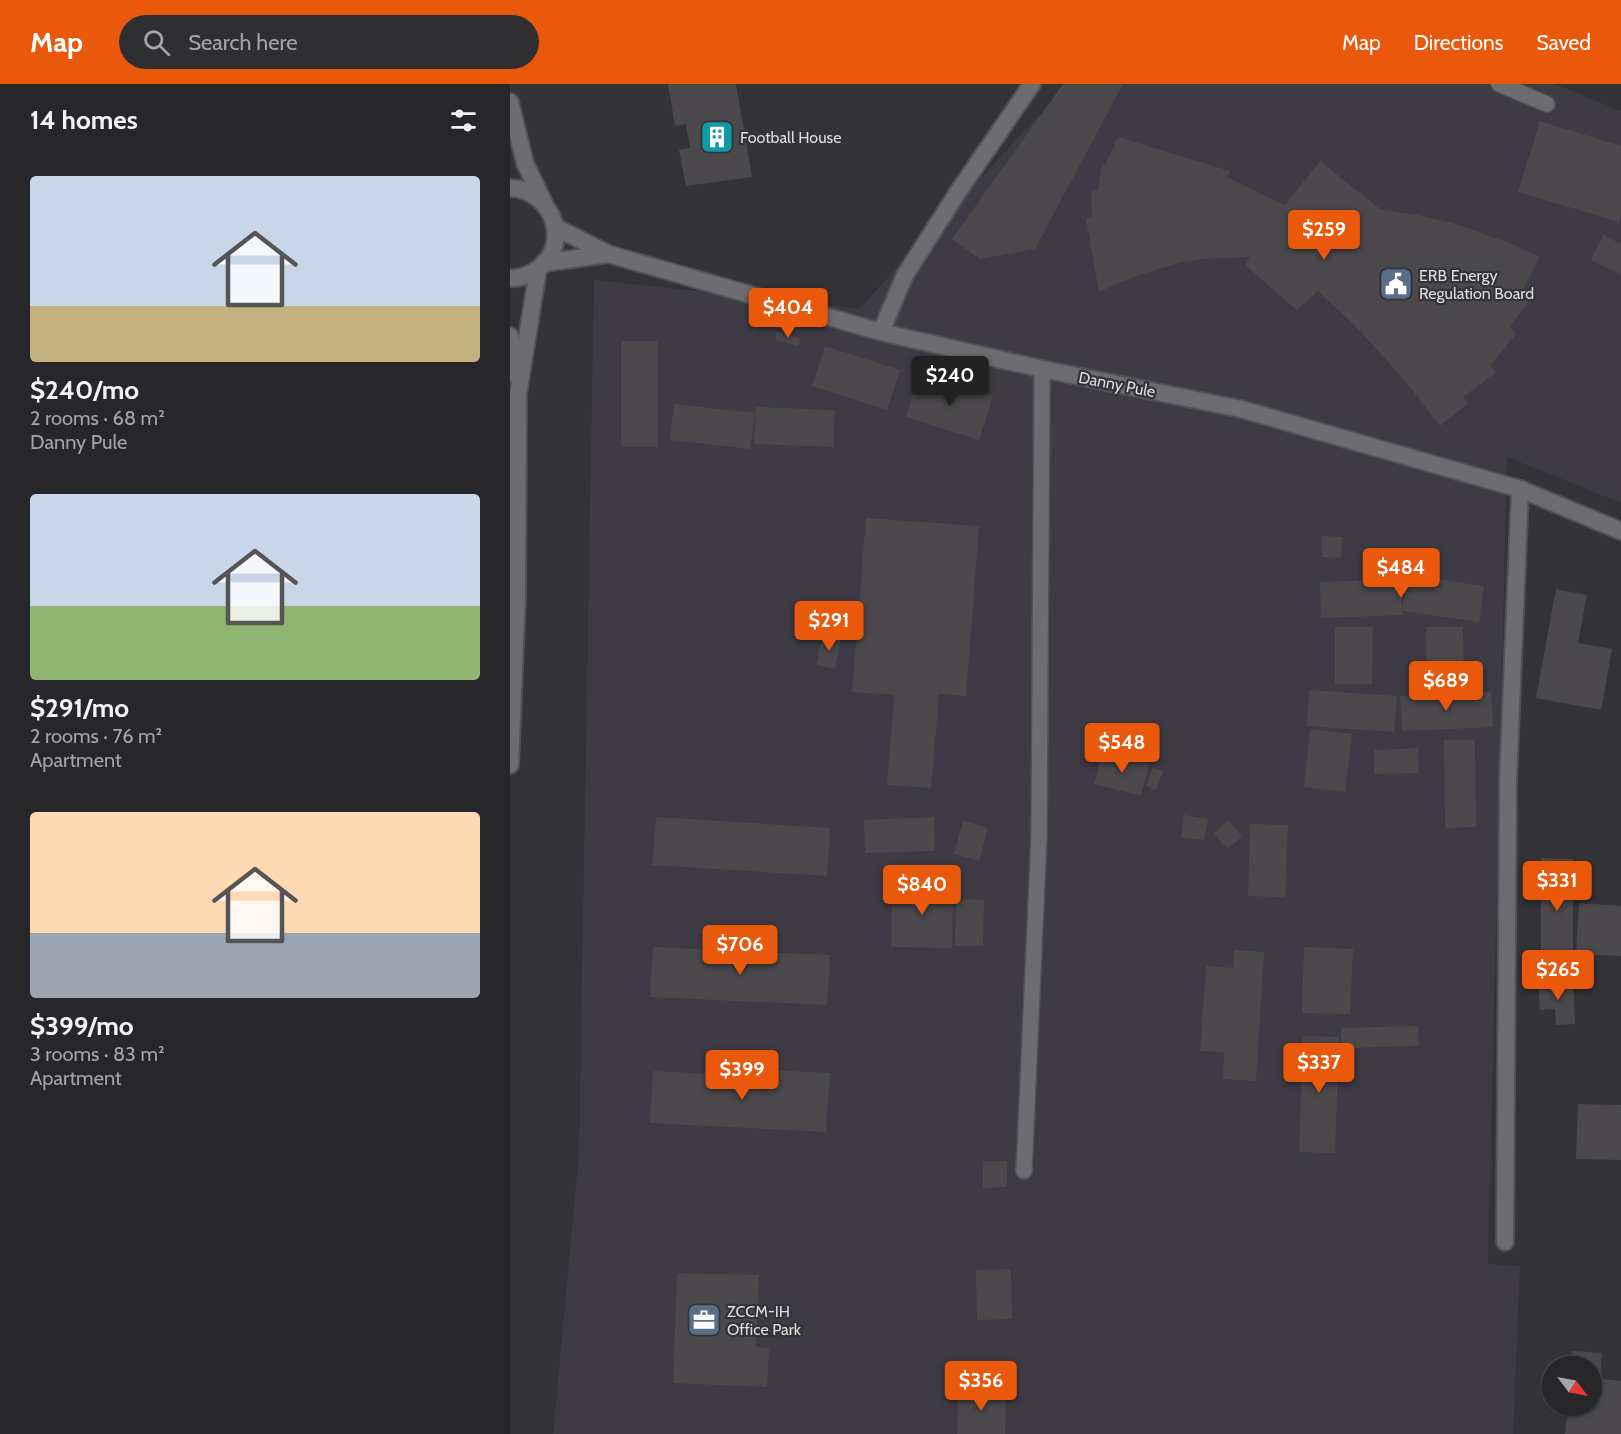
<!DOCTYPE html>
<html lang="en">
<head>
<meta charset="utf-8">
<style>
  body { margin:0; font-family:Cabin,sans-serif; background:#2f2e31; color:#f1f3f6; height:100vh; display:flex; flex-direction:column; font-size:22px; white-space:nowrap }
  * { box-sizing:border-box; margin:0 }
  p { font-size:20px; color:#a4a5a8 }
  .icon { flex:none; width:33px; height:33px; fill:none; stroke:currentColor; stroke-width:2; stroke-linecap:round; stroke-linejoin:round }
  .map { position:relative; flex:1; overflow:hidden }
  .sheet { display:flex; flex-direction:column; background:#272629; width:510px }
  .sheet>* { flex:none }
  .needle { width:39px; rotate:122deg }
  .controls { position:absolute; left:1032px; top:1272px; display:grid; gap:12px }
  .controls a { display:grid; place-items:center; width:60px; height:60px; border-radius:50%; background:#272629; box-shadow:0 2px 4px #0004,0 0 0 2px #434346; font-size:30px }
  .price { position:absolute; translate:-50% -51px; padding:0 14px; border-radius:6px; background:#ea580c; color:#fff; font-size:20px; line-height:39px; filter:drop-shadow(0 2px 3px #0008) }
  .price::after { content:''; position:absolute; left:50%; top:36px; width:18px; height:14px; margin-left:-9px; background:inherit; clip-path:polygon(0 0,100% 0,50% 100%) }
  .price.selected { background:#222; color:#fff }
  ul { padding:0; list-style:none }
  li { display:grid; align-content:center; gap:12px; height:318px; padding:0 30px }
  li span { display:grid; place-items:center; height:186px; border-radius:6px; color:#555 }
  li>.icon { margin-inline-start:auto }
  span .icon { width:108px; height:108px; fill:#fffc; stroke-width:1 }
  li b { font-size:26px }
  h2 { display:flex; justify-content:space-between; align-items:center; height:72px; padding:0 30px; font-size:26px }
  header { display:flex; align-items:center; gap:36px; box-sizing:border-box; height:84px; padding:0 30px; background:#ea580c; color:#fff }
  header strong { font-size:28px }
  nav { display:flex; gap:33px; margin-inline-start:auto; font-size:21px }
  .search { width:420px; height:54px; background:#2f2e31; display:flex; align-items:center; gap:15px; box-sizing:border-box; padding:0 21px; border-radius:33px; color:#a4a5a8; font-size:22px }
  main { display:flex; flex:1; min-height:0 }
  .map>svg:first-child { display:block }
  .built { fill:#3e3b45 }
  .building { fill:#4c494d }
  .lines { fill:none; stroke-linecap:round; stroke-linejoin:round }
  .service-casing { stroke:#525154; stroke-width:18 }
  .minor-casing { stroke:#525154; stroke-width:20 }
  .secondary-casing { stroke:#525154; stroke-width:20 }
  .service { stroke:#6d6c71; stroke-width:15 }
  .minor { stroke:#6d6c71; stroke-width:16 }
  .secondary { stroke:#6d6c71; stroke-width:16 }
  .labels { text-anchor:middle; stroke-width:4.5; stroke-linejoin:round; paint-order:stroke }
  .poi-label { font-size:16px; fill:#dddddf; stroke:#343337; text-anchor:start }
  .street-label { font-size:16px; fill:#dddddf; stroke:#343337 }
</style>
</head>
<body>
<header>
<strong>Map</strong>
<div class="search"><svg class="icon" aria-label="search" viewBox="0 0 24 24"><circle cx="10" cy="10" r="6"/><path d="M15 15l6 6"/></svg>Search here</div>
<nav><a>Map</a><a>Directions</a><a>Saved</a></nav>
</header>
<main>
<section class="sheet">
<h2>14 homes<svg class="icon" aria-label="filters" viewBox="0 0 24 24"><path d="M4 7h16M4 17h16"/><circle cx="9" cy="7" r="2"/><circle cx="15" cy="17" r="2"/></svg></h2>
<ul>
<li><span style="background:linear-gradient(#c9d6e8 70%,#c2b280 0)"><svg class="icon" aria-label="home" viewBox="0 0 24 24"><path d="M3 11l9-7 9 7M6 9v11h12V9"/></svg></span><div><b>$240/mo</b><p>2 rooms · 68 m²</p><p>Danny Pule</p></div></li>
<li><span style="background:linear-gradient(#c9d6e8 60%,#8fb573 0)"><svg class="icon" aria-label="home" viewBox="0 0 24 24"><path d="M3 11l9-7 9 7M6 9v11h12V9"/></svg></span><div><b>$291/mo</b><p>2 rooms · 76 m²</p><p>Apartment</p></div></li>
<li><span style="background:linear-gradient(#ffd9b3 65%,#9aa5b1 0)"><svg class="icon" aria-label="home" viewBox="0 0 24 24"><path d="M3 11l9-7 9 7M6 9v11h12V9"/></svg></span><div><b>$399/mo</b><p>3 rooms · 83 m²</p><p>Apartment</p></div></li>
</ul>
</section>
<div class="map">
<svg width="1111" height="1350" viewBox="0 0 1111 1350">
  <rect width="100%" height="100%" fill="#343337"/>
  <polygon class="built" points="558,0 1045,0 1111,27 1111,419 997,373 978,1180 1010,1182 1003,1350 43,1350 69,1070 84,196 349,225"/>
  <g class="building">
    <polygon points="158,0 226,0 242,93 176,102 169,66 180,64 176,40 165,42"/>
    <polygon points="553,0 613,0 525,165 470,175 442,155"/>
    <polygon points="1030,37 1111,62 1111,130 1109,138 1008,108"/>
    <polygon points="608,53 720,87 717,93 775,121 810,77 870,125 907,131 943,139 1002,160 1030,173 1014,203 1023,212 1000,242 1006,250 981,281 985,289 953,313 957,320 930,342 903,307 874,273 842,239 808,207 787,226 735,181 740,173 693,175 669,179 642,187 615,196 589,208 576,135 582,132 581,108 588,106 592,80 595,81"/>
    <polygon points="1093,151 1111,160 1111,191 1081,176"/>
    <polygon points="267,248 290,254 288,262 265,256"/>
    <rect x="111" y="257" width="37" height="106"/>
    <polygon points="315,262 390,286 377,326 302,302"/>
    <polygon points="410,290 483,312 469,356 396,333"/>
    <polygon points="164,320 245,329 240,365 160,356"/>
    <polygon points="246,323 325,326 323,363 244,360"/>
    <polygon points="356,434 469,442 456,612 429,610 421,704 377,701 384,611 342,608"/>
    <polygon points="812,452 832,453 831,474 812,473"/>
    <polygon points="898,491 974,502 969,538 892,527 893,531 811,534 810,498 891,495 892,526"/>
    <polygon points="1046,505 1077,511 1068,559 1102,565 1091,626 1026,614"/>
    <polygon points="825,543 863,543 862,600 825,600"/>
    <polygon points="916,543 953,543 954,604 917,605"/>
    <polygon points="313,550 331,554 325,585 306,581"/>
    <polygon points="799,606 887,612 884,648 797,642"/>
    <polygon points="981,608 983,643 892,647 890,612"/>
    <polygon points="800,645 842,650 835,708 794,703"/>
    <polygon points="934,656 965,656 966,743 935,744"/>
    <polygon points="908,664 909,689 864,690 864,666"/>
    <polygon points="592,669 639,681 631,712 584,700"/>
    <polygon points="643,683 653,687 646,706 636,702"/>
    <polygon points="674,731 698,735 694,756 671,754"/>
    <polygon points="146,733 320,744 317,792 142,781"/>
    <polygon points="424,733 425,767 355,769 354,736"/>
    <polygon points="719,736 732,753 717,765 704,749"/>
    <polygon points="453,737 478,744 469,777 444,770"/>
    <polygon points="740,740 778,741 775,813 738,812"/>
    <polygon points="1031,774 1063,775 1063,881 1031,881"/>
    <polygon points="382,800 443,801 442,864 381,863"/>
    <polygon points="446,815 474,816 473,862 445,862"/>
    <polygon points="1069,819 1111,822 1111,872 1066,870"/>
    <polygon points="143,863 320,871 317,921 140,913"/>
    <polygon points="794,863 843,865 840,930 792,929"/>
    <polygon points="724,866 754,868 746,997 713,995 714,968 690,967 696,882 723,884"/>
    <polygon points="1063,897 1065,940 1046,941 1045,925 1030,926 1028,899"/>
    <polygon points="908,942 909,962 831,964 831,944"/>
    <polygon points="793,952 829,953 825,1069 789,1068"/>
    <polygon points="258,986 320,989 316,1048 140,1039 143,987 223,991 222,1004 257,1006"/>
    <polygon points="1068,1020 1111,1021 1111,1076 1066,1075"/>
    <polygon points="473,1077 497,1077 497,1103 473,1104"/>
    <polygon points="501,1185 502,1235 467,1236 466,1186"/>
    <polygon points="167,1189 249,1191 246,1263 259,1264 257,1303 163,1299"/>
    <polygon points="1062,1267 1092,1269 1090,1295 1111,1297 1111,1350 1055,1350 1058,1322 1082,1322 1082,1282 1061,1282"/>
    <polygon points="448,1305 496,1306 495,1350 447,1350"/>
  </g>
  <g class="lines">
    <defs>
      <g id="service">
        <polyline points="989,0 1037,20"/>
        <polyline points="514,1087 529,753 532,285"/>
      </g>
      <g id="minor">
        <polyline points="45,143 98,170 371,248 532,285 731,325 1010,405 1111,447"/>
        <polyline points="34,179 98,170"/>
        <polyline points="371,248 395,191 448,108 522,0"/>
        <polyline points="995,1158 998,696 1010,405"/>
      </g>
      <g id="secondary">
        <polyline points="0,18 15,79 34,119"/>
        <path d="M0,104C45,106 64,166 23,188C16,192 8,195 0,194"/>
        <polyline points="0,252 6,291"/>
        <polyline points="0,681 7,512 8,310 28,186"/>
      </g>
    </defs>
    <use href="#service" class="service-casing"/>
    <use href="#minor" class="minor-casing"/>
    <use href="#secondary" class="secondary-casing"/>
    <use href="#service" class="service"/>
    <use href="#minor" class="minor"/>
    <use href="#secondary" class="secondary"/>
  </g>
  <defs>
    <symbol id="building-square" viewBox="-11 -11 22 22"><rect x="-9" y="-9" width="18" height="18" rx="4" fill="#0f9aa8" stroke="#343337"/><path d="M-4-6H4V6H1V3H-1V6H-4ZM-2.5-4.3h1.7v1.8h-1.7ZM.8-4.3h1.7v1.8H.8ZM-2.5-1h1.7V.8h-1.7ZM.8-1h1.7V.8H.8Z" fill="#fff"/></symbol>
    <symbol id="civic-square" viewBox="-11 -11 22 22"><rect x="-9" y="-9" width="18" height="18" rx="4" fill="#5c6f8a" stroke="#343337"/><path d="M-.6-6.5H3V-4.5H.6V-3L4-1V1h2V6H-6V1h2V-1L-.6-3ZM-1.2 2.5V6h2.4V2.5Z" fill="#fff"/></symbol>
    <symbol id="office-square" viewBox="-11 -11 22 22"><rect x="-9" y="-9" width="18" height="18" rx="4" fill="#5c6f8a" stroke="#343337"/><path d="M-6-3h4V-5.5h4V-3h4V5H-6ZM-1-4.5V-3h2v-1.5ZM-6 0V1H6V0Z" fill="#fff"/></symbol>
  </defs>
  <g fill-rule="evenodd">
    <use href="#building-square" x="188" y="34" width="38" height="38"/>
    <use href="#civic-square" x="867" y="181" width="38" height="38"/>
    <use href="#office-square" x="175" y="1217" width="38" height="38"/>
  </g>
  <g class="labels">
    <g class="poi-label">
      <text x="230" y="59">Football House</text>
      <text x="909" y="197">ERB Energy<tspan x="909" dy="18">Regulation Board</tspan></text>
      <text x="217" y="1233">ZCCM-IH<tspan x="217" dy="18">Office Park</tspan></text>
    </g>
    <g class="street-label">
      <text transform="translate(607 300) rotate(11)" y="6">Danny Pule</text>
    </g>
  </g>
</svg>
<div class="controls">
<a><svg class="needle" viewBox="-14 -14 28 28"><path d="M0-13l5 13h-10z" fill="#e53935"/><path d="M0 13l5-13h-10z" fill="#a4a5a8"/></svg></a>
</div>
<b class="price" style="left:814px;top:177px">$259</b>
<b class="price" style="left:278px;top:255px">$404</b>
<b class="price selected" style="left:440px;top:323px">$240</b>
<b class="price" style="left:891px;top:515px">$484</b>
<b class="price" style="left:319px;top:568px">$291</b>
<b class="price" style="left:936px;top:628px">$689</b>
<b class="price" style="left:612px;top:690px">$548</b>
<b class="price" style="left:1047px;top:828px">$331</b>
<b class="price" style="left:412px;top:832px">$840</b>
<b class="price" style="left:230px;top:892px">$706</b>
<b class="price" style="left:1048px;top:917px">$265</b>
<b class="price" style="left:809px;top:1010px">$337</b>
<b class="price" style="left:232px;top:1017px">$399</b>
<b class="price" style="left:471px;top:1328px">$356</b>
</div>
</main>
</body>
</html>
